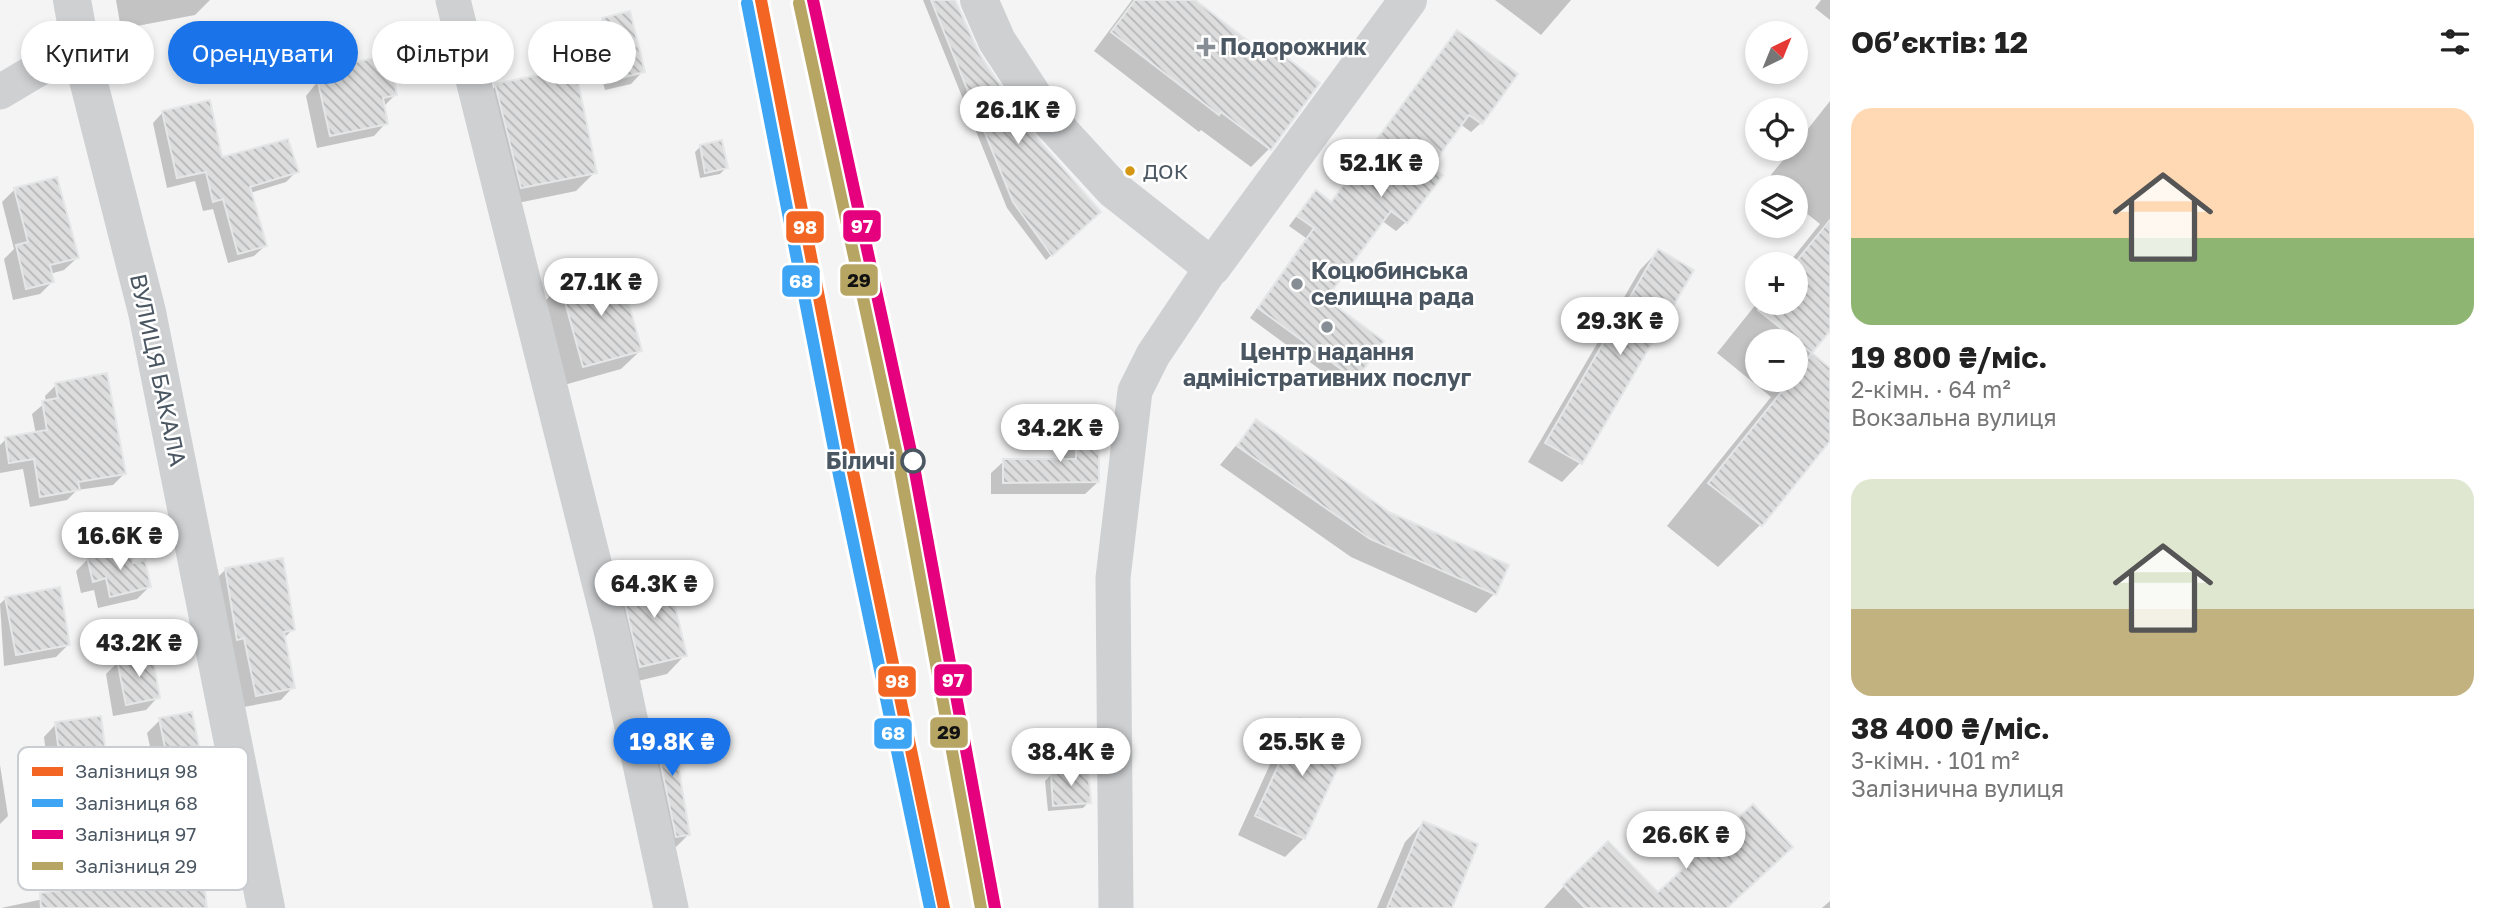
<!DOCTYPE html>
<html lang="uk">
<head>
<meta charset="utf-8">
<style>
  body { margin:0; font-family:"Golos Text",sans-serif; background:#f2f2f2; color:#222; height:100vh; display:flex; flex-direction:column; font-size:26px; white-space:nowrap }
  * { box-sizing:border-box; margin:0 }
  p { font-size:23px; color:#767676 }
  .icon { flex:none; width:38px; height:38px; fill:none; stroke:currentColor; stroke-width:2; stroke-linecap:round; stroke-linejoin:round }
  .map { position:relative; flex:1; overflow:hidden }
  .details { display:flex; flex-direction:column; background:#fff; width:665px }
  .details>* { flex:none }
  .banner { position:absolute; left:21px; top:21px; width:665px; height:63px; display:flex; gap:14px }
  .needle { width:46px; rotate:43deg }
  .buttons { position:absolute; left:1745px; top:21px; display:grid; gap:14px }
  .buttons a { display:grid; place-items:center; width:63px; height:63px; border-radius:50%; background:#fff; box-shadow:0 4px 10px #0003; font-size:35px }
  .price { position:absolute; translate:-50% -60px; padding:0 16px; border-radius:24px; background:#fff; color:#222; font-size:23px; line-height:46px; filter:drop-shadow(0 2px 4px #0008) }
  .price::after { content:''; position:absolute; left:50%; top:42px; width:21px; height:16px; margin-left:-10px; background:inherit; clip-path:polygon(0 0,100% 0,50% 100%) }
  .price.on { background:#1a73e8; color:#fff }
  ul { padding:0; list-style:none }
  li { display:grid; align-content:center; gap:14px; height:371px; padding:0 21px }
  li span { display:grid; place-items:center; height:217px; border-radius:21px; color:#555 }
  li>.icon { margin-inline-start:auto }
  span .icon { width:126px; height:126px; fill:#fffc; stroke-width:1 }
  li b { font-size:30px }
  h2 { display:flex; justify-content:space-between; align-items:center; height:84px; padding:0 21px; font-size:30px }
  .pill { padding:0 24px; border-radius:32px; background:#fff; box-shadow:0 4px 10px #0003; font-size:24px; line-height:63px }
  .pill.on { background:#1a73e8; color:#fff }
  main { display:flex; flex:1; min-height:0 }
  .map>svg:first-child { display:block }
  .shadow { fill:#0003; fill-rule:evenodd }
  .building { fill:url(#building-back-hatch); stroke:#e5e6e7; stroke-width:2 }
  .lines { fill:none; stroke-linecap:round; stroke-linejoin:round }
  .minor { stroke:#ced0d2; stroke-width:35 }
  .tertiary { stroke:#ced0d2; stroke-width:38 }
  .rail-1-casing { stroke:#fff; stroke-width:18 }
  .rail-2-casing { stroke:#fff; stroke-width:18 }
  .rail-3-casing { stroke:#fff; stroke-width:18 }
  .rail-4-casing { stroke:#fff; stroke-width:18 }
  .rail-1 { stroke:#f26522; stroke-width:12 }
  .rail-2 { stroke:#3ea5f4; stroke-width:12 }
  .rail-3 { stroke:#e5007d; stroke-width:12 }
  .rail-4 { stroke:#b7a564; stroke-width:12 }
  .poi-dot { fill:#868d94; stroke:#fff; stroke-width:2.5 }
  .bus-dot { fill:#d49613; stroke:#fff; stroke-width:2.5 }
  .stop-dot { fill:#fff; stroke:#4a5661; stroke-width:3.5 }
  .labels { text-anchor:middle; stroke-width:5; stroke-linejoin:round; paint-order:stroke }
  .bus-label { font-size:21px; fill:#4a5661; stroke:#fff; text-anchor:start }
  .poi-label { font-size:23px; font-weight:bold; fill:#4a5661; stroke:#fff; text-anchor:start }
  .street-label { font-size:23px; fill:#4a5661; stroke:#fff }
  .stop-label { font-size:23px; font-weight:bold; fill:#4a5661; stroke:#fff; text-anchor:end }
  .key { fill:#fff; stroke:#c9ccd0; stroke-width:2 }
  .key-label { font-size:19px; fill:#4a5661 }
  .line-badge { stroke:#fff; stroke-width:2.5 }
  .badge-label { font-size:19px; text-anchor:middle; font-weight:bold; fill:#fff }
  .pale-badge-label { font-size:19px; text-anchor:middle; font-weight:bold; fill:#111 }
</style>
</head>
<body>
<main>
<div class="map">
<svg width="1830" height="908" viewBox="0 0 1830 908">
  <defs>
    <pattern id="building-back-hatch" width="6" height="6" patternUnits="userSpaceOnUse" patternTransform="scale(1.75)"><rect width="6" height="6" fill="#ddddde"/><path d="M-1 5l2 2M0 0l6 6M5-1l2 2" fill="none" stroke="#b5b6b7"/></pattern>
  </defs>
  <rect width="100%" height="100%" fill="#f4f4f4"/>
  <g class="shadow">
    <polygon points="116,0 210,0 195,15 121,29"/>
    <polygon points="923,0 952,0 977,54 1026,129 1093,217 1046,260 1007,208"/>
    <polygon points="1132,0 1192,0 1268,59 1317,84 1269,149 1251,167 1201,130 1199,132 1094,51"/>
    <polygon points="1495,0 1571,0 1541,35"/>
    <polygon points="1821,0 1830,0 1830,20 1815,8"/>
    <polygon points="602,20 643,71 631,84 605,90 590,32"/>
    <polygon points="1458,32 1481,123 1471,132 1460,124 1429,167 1440,175 1406,222 1396,231 1381,220 1324,299 1382,341 1345,388 1250,318 1306,238 1289,226 1307,202 1316,192 1330,203"/>
    <polygon points="327,70 395,95 383,107 386,123 374,136 317,148 306,96"/>
    <polygon points="496,86 595,172 576,191 503,206 477,104"/>
    <path d="M1830,101V328L1810,354L1830,370V438L1760,525L1718,567L1667,526L1771,397L1717,353L1757,303H1796V264H1788L1820,224L1796,205V187H1774L1766,181L1792,149H1796V144ZM1757,341H1796V380H1757Z"/>
    <polygon points="163,112 221,160 297,171 286,182 250,193 265,246 254,256 228,263 213,209 203,211 195,181 167,188 153,123"/>
    <polygon points="701,146 726,168 720,174 700,178 695,152"/>
    <polygon points="15,189 77,258 64,270 50,274 52,282 40,294 13,300 4,259 14,249 2,202"/>
    <polygon points="1658,251 1692,270 1580,463 1562,482 1528,462 1640,270"/>
    <polygon points="561,285 640,351 621,369 564,385 542,304"/>
    <polygon points="56,385 124,474 113,485 77,490 67,500 30,507 23,469 0,473 0,445 6,439 36,434 32,414 46,402 45,396"/>
    <polygon points="1256,421 1388,514 1507,566 1494,594 1476,613 1351,557 1220,465"/>
    <polygon points="1076,429 1098,482 1085,494 991,494 991,473 1004,461 1064,460 1064,442"/>
    <polygon points="88,559 131,565 149,587 137,599 98,608 94,590 81,593 76,571"/>
    <polygon points="226,569 293,629 283,639 293,687 281,700 244,707 213,582"/>
    <polygon points="621,584 685,655 667,674 621,685 602,603"/>
    <polygon points="6,598 68,645 56,657 4,666 0,604"/>
    <polygon points="118,662 158,697 146,710 113,716 106,674"/>
    <polygon points="160,720 200,759 187,772 157,778 147,733"/>
    <polygon points="1300,720 1304,838 1285,857 1238,835 1282,738"/>
    <polygon points="56,724 104,754 92,766 48,772 44,737"/>
    <polygon points="653,729 689,834 676,847 664,849 641,741"/>
    <polygon points="0,765 8,816 0,824"/>
    <polygon points="1051,775 1089,802 1083,808 1048,811 1045,781"/>
    <polygon points="108,803 184,842 226,859 209,876 202,877 206,908 1,908 100,887 92,820"/>
    <polygon points="1423,823 1450,908 1377,908 1405,842"/>
    <polygon points="1564,886 1658,894 1726,908 1544,908"/>
    <polygon points="1830,901 1830,908 1822,908"/>
  </g>
  <g class="building">
    <polygon points="931,0 955,0 979,53 1028,128 1101,212 1052,256 1013,202"/>
    <polygon points="1135,0 1195,0 1269,57 1275,49 1320,83 1271,150 1221,112 1219,115 1111,32"/>
    <polygon points="630,11 645,72 617,79 602,18"/>
    <polygon points="1457,30 1518,74 1482,124 1469,115 1431,167 1443,175 1407,223 1391,211 1326,299 1384,341 1356,380 1258,308 1314,228 1297,216 1316,190 1331,202"/>
    <polygon points="389,55 397,95 383,98 388,124 330,136 318,82 328,79 326,68"/>
    <polygon points="575,67 597,173 521,188 495,84"/>
    <polygon points="210,100 222,157 288,139 299,172 250,187 267,246 238,254 223,199 213,202 206,172 177,178 162,111"/>
    <polygon points="722,140 728,168 705,173 700,145"/>
    <polygon points="57,177 79,258 50,265 54,282 26,289 16,245 28,242 14,188"/>
    <polygon points="1830,220 1830,331 1812,353 1758,310 1763,303 1796,303 1794,264"/>
    <polygon points="1658,249 1694,270 1582,464 1545,443"/>
    <polygon points="619,268 642,351 583,367 560,284"/>
    <polygon points="1812,353 1830,368 1830,441 1762,526 1708,483 1791,380 1796,380 1796,374"/>
    <polygon points="107,373 126,474 78,482 80,490 40,497 34,459 9,463 5,437 47,430 42,401 58,398 55,383"/>
    <polygon points="1256,419 1389,512 1509,565 1496,595 1370,539 1237,446"/>
    <polygon points="1076,427 1099,427 1099,482 1003,483 1003,459 1076,459"/>
    <polygon points="129,548 133,563 145,560 151,587 110,597 106,578 93,582 87,557"/>
    <polygon points="283,558 295,630 284,632 295,688 256,696 244,638 237,640 225,568"/>
    <polygon points="667,572 687,656 640,667 620,583"/>
    <polygon points="60,587 70,645 16,655 5,597"/>
    <polygon points="152,653 160,698 126,705 117,660"/>
    <polygon points="192,712 202,760 169,767 159,718"/>
    <polygon points="101,716 106,754 60,760 55,722"/>
    <polygon points="1300,718 1350,741 1305,839 1255,816"/>
    <polygon points="671,724 690,835 676,837 653,727"/>
    <polygon points="1088,770 1091,803 1053,806 1051,773"/>
    <polygon points="179,792 185,840 224,835 227,860 202,863 207,908 41,908 40,893 118,882 107,801"/>
    <polygon points="1753,804 1793,847 1727,908 1585,908 1563,885 1608,841 1658,892"/>
    <polygon points="1423,821 1478,844 1452,908 1387,908"/>
  </g>
  <g class="lines">
    <g class="minor">
      <polyline points="453,0 612,634 671,908"/>
      <polyline points="0,92 42,67 82,56"/>
      <polyline points="1116,908 1113,578 1135,391 1153,355 1212,267"/>
    </g>
    <g class="tertiary">
      <polyline points="72,0 82,56 147,312 266,908"/>
      <polyline points="979,0 997,41 1046,116 1113,189 1212,267 1408,0"/>
    </g>
    <defs>
      <polyline id="rail-1" points="761,0 853,472 944,908"/>
      <polyline id="rail-2" points="747,3 839,475 930,908"/>
      <polyline id="rail-3" points="813,0 913,461 995,908"/>
      <polyline id="rail-4" points="799,3 899,464 981,908"/>
    </defs>
    <use href="#rail-1" class="rail-1-casing"/>
    <use href="#rail-2" class="rail-2-casing"/>
    <use href="#rail-3" class="rail-3-casing"/>
    <use href="#rail-4" class="rail-4-casing"/>
    <use href="#rail-1" class="rail-1"/>
    <use href="#rail-2" class="rail-2"/>
    <use href="#rail-3" class="rail-3"/>
    <use href="#rail-4" class="rail-4"/>
  </g>
  <g class="poi-dot">
    <path d="M1202.5 36.5h7v7h7v7h-7v7h-7v-7h-7v-7h7z"/>
    <circle cx="1297" cy="284" r="7"/>
    <circle cx="1327" cy="327" r="7"/>
  </g>
  <circle class="bus-dot" cx="1130" cy="171" r="6"/>
  <circle class="stop-dot" cx="913" cy="461" r="11"/>
  <g class="labels">
    <g class="bus-label">
      <text x="1143" y="179">ДОК</text>
    </g>
    <g class="poi-label">
      <text x="1220" y="55">Подорожник</text>
      <text x="1311" y="279">Коцюбинська<tspan x="1311" dy="26">селищна рада</tspan></text>
      <text x="1327" y="360" text-anchor="middle">Центр надання<tspan x="1327" dy="26">адміністративних послуг</tspan></text>
    </g>
    <g class="street-label">
      <text transform="translate(158 370) rotate(78)" y="8">ВУЛИЦЯ БАКАЛА</text>
    </g>
    <g class="stop-label">
      <text x="895" y="469">Біличі</text>
    </g>
  </g>
  <rect x="18" y="747" width="230" height="143" rx="10" class="key"/>
  <rect x="32" y="767" width="31" height="9" fill="#f26522"/>
  <rect x="32" y="799" width="31" height="8" fill="#3ea5f4"/>
  <rect x="32" y="830" width="31" height="9" fill="#e5007d"/>
  <rect x="32" y="862" width="31" height="8" fill="#b7a564"/>
  <g class="key-label">
    <text x="75" y="778">Залізниця 98</text>
    <text x="75" y="810">Залізниця 68</text>
    <text x="75" y="841">Залізниця 97</text>
    <text x="75" y="873">Залізниця 29</text>
  </g>
  <g class="line-badge">
    <rect x="842" y="209" width="40" height="34" rx="7" fill="#e5007d"/>
    <rect x="785" y="210" width="40" height="34" rx="7" fill="#f26522"/>
    <rect x="839" y="263" width="40" height="34" rx="7" fill="#b7a564"/>
    <rect x="781" y="264" width="40" height="34" rx="7" fill="#3ea5f4"/>
    <rect x="933" y="663" width="40" height="34" rx="7" fill="#e5007d"/>
    <rect x="877" y="665" width="40" height="33" rx="7" fill="#f26522"/>
    <rect x="929" y="716" width="40" height="33" rx="7" fill="#b7a564"/>
    <rect x="873" y="717" width="40" height="33" rx="7" fill="#3ea5f4"/>
  </g>
  <g class="badge-label">
    <text x="862" y="233">97</text>
    <text x="805" y="234">98</text>
    <text x="801" y="288">68</text>
    <text x="953" y="687">97</text>
    <text x="897" y="688">98</text>
    <text x="893" y="740">68</text>
  </g>
  <g class="pale-badge-label">
    <text x="859" y="287">29</text>
    <text x="949" y="739">29</text>
  </g>
</svg>
<div class="buttons">
<a><svg class="needle" viewBox="-14 -14 28 28"><path d="M0-13l5 13h-10z" fill="#e53935"/><path d="M0 13l5-13h-10z" fill="#767676"/></svg></a>
<a><svg class="icon" aria-label="locate" viewBox="0 0 24 24"><circle cx="12" cy="12" r="6"/><path d="M12 2v4M12 18v4M2 12h4M18 12h4"/></svg></a>
<a><svg class="icon" aria-label="layers" viewBox="0 0 24 24"><path d="M12 4l9 5-9 5-9-5zM3 14l9 5 9-5"/></svg></a>
<a>+</a>
<a>−</a>
</div>
<b class="price" style="left:1018px;top:146px">26.1K ₴</b>
<b class="price" style="left:1381px;top:199px">52.1K ₴</b>
<b class="price" style="left:601px;top:318px">27.1K ₴</b>
<b class="price" style="left:1620px;top:357px">29.3K ₴</b>
<b class="price" style="left:1060px;top:464px">34.2K ₴</b>
<b class="price" style="left:120px;top:572px">16.6K ₴</b>
<b class="price" style="left:654px;top:620px">64.3K ₴</b>
<b class="price" style="left:139px;top:679px">43.2K ₴</b>
<b class="price on" style="left:672px;top:778px">19.8K ₴</b>
<b class="price" style="left:1302px;top:778px">25.5K ₴</b>
<b class="price" style="left:1071px;top:788px">38.4K ₴</b>
<b class="price" style="left:1686px;top:871px">26.6K ₴</b>
<div class="banner">
<a class="pill">Купити</a>
<a class="pill on">Орендувати</a>
<a class="pill">Фільтри</a>
<a class="pill">Нове</a>
</div>
</div>
<section class="details">
<h2>Об’єктів: 12<svg class="icon" aria-label="filters" viewBox="0 0 24 24"><path d="M4 7h16M4 17h16"/><circle cx="9" cy="7" r="2"/><circle cx="15" cy="17" r="2"/></svg></h2>
<ul>
<li><span style="background:linear-gradient(#ffd9b3 60%,#8fb573 0)"><svg class="icon" aria-label="home" viewBox="0 0 24 24"><path d="M3 11l9-7 9 7M6 9v11h12V9"/></svg></span><div><b>19 800 ₴/міс.</b><p>2-кімн. · 64 m²</p><p>Вокзальна вулиця</p></div></li>
<li><span style="background:linear-gradient(#dfe7d0 60%,#c2b280 0)"><svg class="icon" aria-label="home" viewBox="0 0 24 24"><path d="M3 11l9-7 9 7M6 9v11h12V9"/></svg></span><div><b>38 400 ₴/міс.</b><p>3-кімн. · 101 m²</p><p>Залізнична вулиця</p></div></li>
</ul>
</section>
</main>
</body>
</html>
